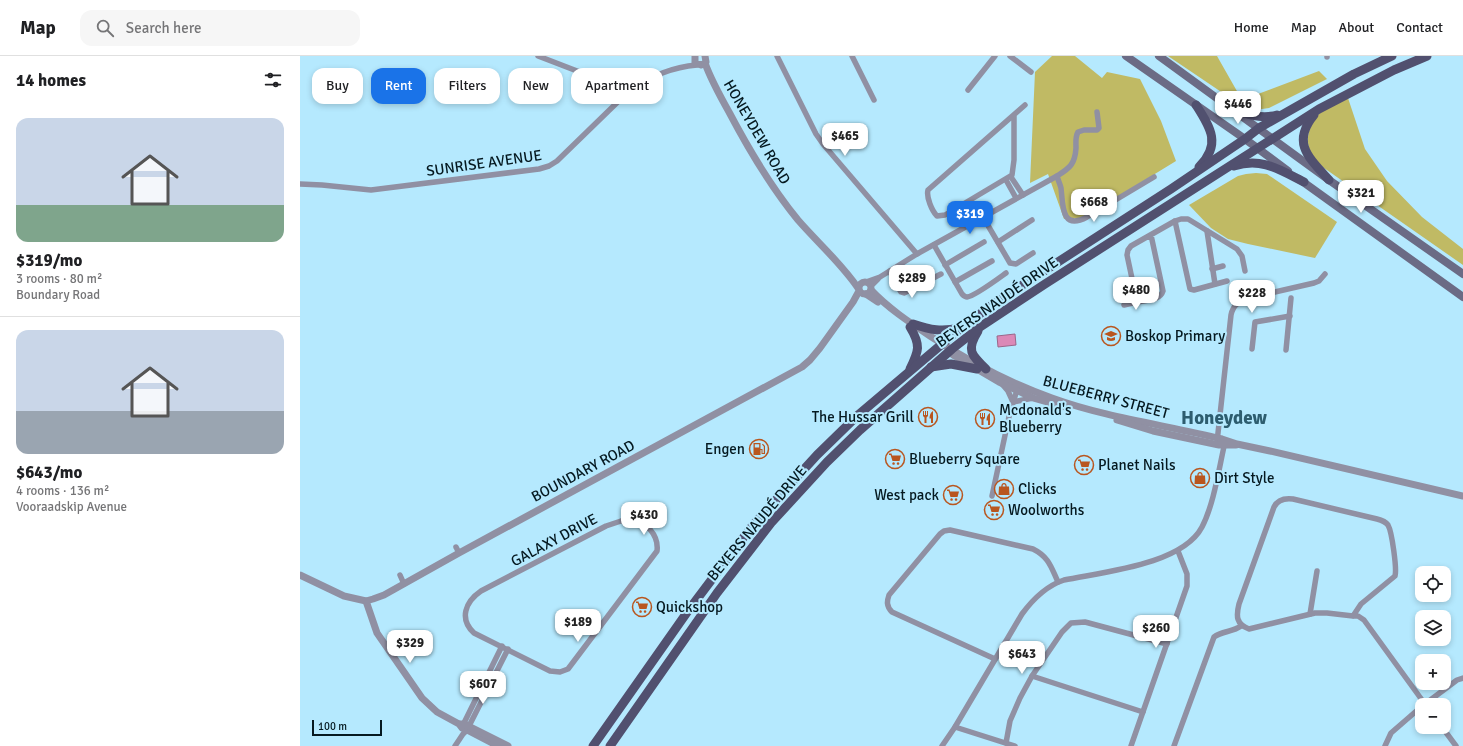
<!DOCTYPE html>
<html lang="en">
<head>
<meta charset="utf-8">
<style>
  body { margin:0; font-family:Signika,sans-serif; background:#f6f6f6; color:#202124; height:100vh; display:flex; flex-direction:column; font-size:15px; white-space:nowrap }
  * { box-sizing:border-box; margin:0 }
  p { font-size:13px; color:#757577 }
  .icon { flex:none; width:22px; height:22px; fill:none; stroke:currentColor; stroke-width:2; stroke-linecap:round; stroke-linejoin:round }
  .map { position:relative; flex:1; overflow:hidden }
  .details { display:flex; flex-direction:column; background:#fff; width:300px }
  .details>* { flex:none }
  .hud { position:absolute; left:12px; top:12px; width:380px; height:36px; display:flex; gap:8px }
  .fabs { position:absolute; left:1115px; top:510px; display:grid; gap:8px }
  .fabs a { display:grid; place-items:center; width:36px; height:36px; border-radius:8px; background:#fff; box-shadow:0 2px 6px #0003; font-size:20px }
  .scale { position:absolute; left:12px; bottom:10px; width:70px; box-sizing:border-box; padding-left:4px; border:2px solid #051920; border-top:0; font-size:11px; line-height:14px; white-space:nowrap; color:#051920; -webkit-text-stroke:3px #b5e9fe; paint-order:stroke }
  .price { position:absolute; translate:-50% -34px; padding:0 9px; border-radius:8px; background:#fff; color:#222; font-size:13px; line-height:26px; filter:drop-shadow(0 1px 2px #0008) }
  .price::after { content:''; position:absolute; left:50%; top:24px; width:12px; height:9px; margin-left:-6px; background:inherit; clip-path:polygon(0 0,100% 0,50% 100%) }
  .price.active { background:#1a73e8; color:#fff }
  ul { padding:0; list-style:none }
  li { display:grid; align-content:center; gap:8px; height:212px; padding:0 16px }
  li+li { border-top:1px solid #e0e0e0 }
  li span { display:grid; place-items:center; height:124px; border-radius:12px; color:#555 }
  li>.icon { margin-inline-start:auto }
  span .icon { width:72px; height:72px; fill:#fffc; stroke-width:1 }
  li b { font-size:17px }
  h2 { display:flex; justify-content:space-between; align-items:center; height:48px; padding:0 16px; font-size:17px }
  .pill { padding:0 14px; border-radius:12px; background:#fff; box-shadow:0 2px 6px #0003; font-size:14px; line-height:36px }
  .pill.active { background:#1a73e8; color:#fff }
  header { display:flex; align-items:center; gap:24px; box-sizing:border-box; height:56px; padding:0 20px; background:#fff; border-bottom:1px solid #e0e0e0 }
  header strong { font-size:19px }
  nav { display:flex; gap:22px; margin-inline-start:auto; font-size:14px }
  .search { width:280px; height:36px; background:#f6f6f6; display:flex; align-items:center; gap:10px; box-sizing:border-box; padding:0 14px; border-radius:12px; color:#757577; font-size:15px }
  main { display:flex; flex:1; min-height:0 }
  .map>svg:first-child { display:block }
  .green { fill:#c0ba64 }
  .water { fill:#db89b7; stroke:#9b678a }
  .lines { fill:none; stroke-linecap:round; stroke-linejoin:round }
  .minor { stroke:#9090a3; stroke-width:5.5 }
  .tertiary { stroke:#9090a3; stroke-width:7 }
  .secondary { stroke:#6b6b85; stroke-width:8 }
  .primary { stroke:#51506f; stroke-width:9 }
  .labels { text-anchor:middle; stroke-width:4; stroke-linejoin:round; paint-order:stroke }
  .street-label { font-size:15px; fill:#051920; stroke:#b5e9fe }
  .poi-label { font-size:15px; fill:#051920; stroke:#b5e9fe; text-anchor:start }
  .district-label { font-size:19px; font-weight:bold; fill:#2d5d6f; stroke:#b5e9fe }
</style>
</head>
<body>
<header>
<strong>Map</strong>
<div class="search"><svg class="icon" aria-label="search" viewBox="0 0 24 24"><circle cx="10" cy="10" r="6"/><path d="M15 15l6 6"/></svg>Search here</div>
<nav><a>Home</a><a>Map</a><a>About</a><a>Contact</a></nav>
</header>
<main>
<section class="details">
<h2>14 homes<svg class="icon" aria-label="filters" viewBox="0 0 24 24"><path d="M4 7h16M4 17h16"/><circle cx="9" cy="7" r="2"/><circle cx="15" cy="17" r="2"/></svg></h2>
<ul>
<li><span style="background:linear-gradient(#c9d6e8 70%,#7fa58c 0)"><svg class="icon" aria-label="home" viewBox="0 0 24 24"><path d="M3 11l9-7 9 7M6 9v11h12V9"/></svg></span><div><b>$319/mo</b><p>3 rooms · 80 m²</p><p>Boundary Road</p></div></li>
<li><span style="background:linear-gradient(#c9d6e8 65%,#9aa5b1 0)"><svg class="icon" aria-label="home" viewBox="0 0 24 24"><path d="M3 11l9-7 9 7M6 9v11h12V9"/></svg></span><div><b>$643/mo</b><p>4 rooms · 136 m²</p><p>Vooraadskip Avenue</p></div></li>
</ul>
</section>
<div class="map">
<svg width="1163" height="690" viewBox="0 0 1163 690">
  <rect width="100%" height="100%" fill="#b5e9fe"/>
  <g class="green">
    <polygon points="752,0 775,0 802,22 807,16 840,23 861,65 876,105 783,162 764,163 748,118 730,127 735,16"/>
    <polygon points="868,0 917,0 942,44 1019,15 1027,23 969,52 955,54 945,52"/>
    <path d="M1048,42L1065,93L1087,125L1122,161L1163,193V209L1024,112C1020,108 1013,103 1011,98C1005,85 1008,70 1018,59C1023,53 1040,47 1048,42Z"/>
    <polygon points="956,117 967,118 1037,166 1015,202 948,188 928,183 911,172 889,149 938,120 946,118"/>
  </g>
  <polygon class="water" points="715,278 716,289 698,291 697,280"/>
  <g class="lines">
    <g class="minor">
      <polyline points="238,0 329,35"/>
      <polyline points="477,0 516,78 523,88 617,198"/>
      <polyline points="552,0 574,44"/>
      <polyline points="710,0 731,16"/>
      <polyline points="1027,0 1027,1"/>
      <polyline points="668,34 695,0"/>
      <path d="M714,60V104L712,119L645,159L637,160C632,155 626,141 628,134L725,49"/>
      <path d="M757,120C770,112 775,108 776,92C776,86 775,81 778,76L784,74H797L799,72L797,56"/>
      <polyline points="711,121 723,139"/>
      <polyline points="706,124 716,142"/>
      <path d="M0,128L22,129L71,134L239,113L249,110L257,105L329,35C349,21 373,11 397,9"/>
      <polyline points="683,161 710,207 716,208 733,197"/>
      <polyline points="875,165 890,233 894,234 927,225"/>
      <polyline points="907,175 915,228"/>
      <path d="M851,179L863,235C860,245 846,244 837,246L827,199L828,194L831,190L875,165L881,163H888L937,193L942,200L945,215"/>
      <polyline points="698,186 732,164"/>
      <path d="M634,189L662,238C664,240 665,241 667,241C675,240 699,222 706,217"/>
      <polyline points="645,209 684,186"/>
      <polyline points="912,213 923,210"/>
      <polyline points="590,215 593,223 601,236 604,237 641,218"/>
      <path d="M566,226L580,221L617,198L757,120C758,124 760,128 761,132C763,149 761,175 787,161L854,121"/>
      <polyline points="655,226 692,205"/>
      <polyline points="825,229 834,228"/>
      <polyline points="571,230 578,223"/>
      <polyline points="824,249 837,246"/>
      <polyline points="952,293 955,266 990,260"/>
      <polyline points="986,294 991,242"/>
      <polyline points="702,328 708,335 713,346 733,342"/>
      <path d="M917,386L931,259C933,249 939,245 949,242L1014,227L1019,225L1025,218"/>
      <polyline points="692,440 710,356 718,331"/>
      <path d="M330,463C346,465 359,479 357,495L268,613L260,616L250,615L174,577C159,563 165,546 181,535L306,470L321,465Z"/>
      <polyline points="156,491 159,497"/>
      <polyline points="100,519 104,528"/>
      <polyline points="1010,558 1017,515"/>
      <path d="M1053,560L1061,548L1095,520C1097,513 1092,476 1088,469C1085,465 1081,464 1077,463L993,443C985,442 978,443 974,451L939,548C936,560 936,568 949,573L1015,557H1027L1053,560H1058L1064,564L1122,644"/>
      <path d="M695,603L592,556C586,550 587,545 589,539L640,478L644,475L650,474L733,493C749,501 751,511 758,526"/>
      <polyline points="732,620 843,656"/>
      <polyline points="1129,645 1157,624 1163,622"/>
      <polyline points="162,671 202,590"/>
      <polyline points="655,671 715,690"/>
      <polyline points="1142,671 1156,690"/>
      <polyline points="706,687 710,665 720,642 732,620 762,576 771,567 785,566 867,588"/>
      <polyline points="155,690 163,678 167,674 208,593"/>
      <path d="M642,690L655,671L722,558C733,543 746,530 764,524C802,516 882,509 902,471C914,448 919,412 925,386"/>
      <polyline points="831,690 887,530 887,518 878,495"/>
      <path d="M874,690L914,581C922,575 933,576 941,570"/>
      <polyline points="1085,690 1091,677 1121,651"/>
    </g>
    <g class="tertiary">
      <polyline points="395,0 395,7 401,9 406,6 405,0"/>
      <path d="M405,7C411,24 420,40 429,56C449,94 471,131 498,164C518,187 541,207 558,232"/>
      <circle cx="565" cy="232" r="6"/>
      <path d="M571,234C588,252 609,266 630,280C668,305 709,327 752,342C807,362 866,369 922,383L937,388L970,395L1163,440"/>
      <polyline points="566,238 578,246"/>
      <polyline points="653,299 699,326 733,342 765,351"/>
      <polyline points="817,364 853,375 919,389 936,389"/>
      <polyline points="0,519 44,540 66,545 73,543 84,539 159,497 502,311 510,304 520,292 553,246 559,235"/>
      <polyline points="66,545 77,577 122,642 137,656 159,668 162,672 167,674 198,690"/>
      <polyline points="160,668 164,668 208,690"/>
    </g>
    <g class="secondary">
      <polyline points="826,0 945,83 988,115"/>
      <polyline points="859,0 1029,124 1163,218"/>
      <polyline points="999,123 1163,241"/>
    </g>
    <g class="primary">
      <path d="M896,49C910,71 922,88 899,111"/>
      <path d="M927,50C944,57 959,64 977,59"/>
      <path d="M1014,59C991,87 1009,102 1029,124"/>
      <path d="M934,110C962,101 980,114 1004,126"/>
      <path d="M613,268C631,274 641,276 660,272"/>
      <path d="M678,275C666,294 671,299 686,313"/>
      <polyline points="631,311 651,308 677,313"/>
      <path d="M610,313C619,295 621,289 610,271"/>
      <polyline points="293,690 388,555 437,490 453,469 517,399 557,360 661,272 696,246 871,133 945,83 959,72 1054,18 1092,0"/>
      <polyline points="310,690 417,537 471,467 527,406 560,374 652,293 680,271 745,228 1019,53 1094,14 1127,0"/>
    </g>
  </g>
  <defs>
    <symbol id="school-ring" viewBox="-11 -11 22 22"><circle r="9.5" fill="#b5e9fe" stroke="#b9561f" stroke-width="1.5"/><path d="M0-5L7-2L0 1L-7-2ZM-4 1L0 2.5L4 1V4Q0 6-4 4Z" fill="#b9561f"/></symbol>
    <symbol id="restaurant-ring" viewBox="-11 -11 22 22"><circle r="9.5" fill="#b5e9fe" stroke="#b9561f" stroke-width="1.5"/><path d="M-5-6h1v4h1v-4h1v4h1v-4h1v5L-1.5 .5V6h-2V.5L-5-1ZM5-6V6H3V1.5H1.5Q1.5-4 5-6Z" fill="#b9561f"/></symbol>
    <symbol id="fuel-ring" viewBox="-11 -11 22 22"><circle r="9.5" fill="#b5e9fe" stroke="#b9561f" stroke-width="1.5"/><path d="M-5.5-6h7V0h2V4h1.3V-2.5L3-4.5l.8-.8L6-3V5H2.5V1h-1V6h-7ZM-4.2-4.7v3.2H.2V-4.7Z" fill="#b9561f"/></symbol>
    <symbol id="supermarket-ring" viewBox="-11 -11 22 22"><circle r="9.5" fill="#b5e9fe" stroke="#b9561f" stroke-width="1.5"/><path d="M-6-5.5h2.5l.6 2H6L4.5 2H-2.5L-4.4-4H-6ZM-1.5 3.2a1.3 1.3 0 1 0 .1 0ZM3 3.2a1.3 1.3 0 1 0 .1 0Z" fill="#b9561f"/></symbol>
    <symbol id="shop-ring" viewBox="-11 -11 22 22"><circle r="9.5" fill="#b5e9fe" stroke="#b9561f" stroke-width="1.5"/><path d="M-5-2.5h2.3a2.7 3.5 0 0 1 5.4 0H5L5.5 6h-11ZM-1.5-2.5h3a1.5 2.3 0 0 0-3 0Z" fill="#b9561f"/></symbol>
  </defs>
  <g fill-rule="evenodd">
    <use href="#school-ring" x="800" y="269" width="22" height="22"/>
    <use href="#restaurant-ring" x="617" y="350" width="22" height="22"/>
    <use href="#restaurant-ring" x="674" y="352" width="22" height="22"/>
    <use href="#fuel-ring" x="448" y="382" width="22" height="22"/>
    <use href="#supermarket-ring" x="584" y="392" width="22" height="22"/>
    <use href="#supermarket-ring" x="773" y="398" width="22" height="22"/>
    <use href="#shop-ring" x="889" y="411" width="22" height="22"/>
    <use href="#shop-ring" x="693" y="422" width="22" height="22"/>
    <use href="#supermarket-ring" x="642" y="428" width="22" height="22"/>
    <use href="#supermarket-ring" x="683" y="443" width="22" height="22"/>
    <use href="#supermarket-ring" x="331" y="540" width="22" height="22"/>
  </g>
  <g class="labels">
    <g class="street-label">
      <text transform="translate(457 76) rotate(60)" y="5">HONEYDEW ROAD</text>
      <text transform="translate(184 107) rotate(-8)" y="5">SUNRISE AVENUE</text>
      <text transform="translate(697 246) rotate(-35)" y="5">BEYERS NAUDÉ DRIVE</text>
      <text transform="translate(806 341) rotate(15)" y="5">BLUEBERRY STREET</text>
      <text transform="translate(283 415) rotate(-28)" y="5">BOUNDARY ROAD</text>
      <text transform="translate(457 467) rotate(-50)" y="5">BEYERS NAUDÉ DRIVE</text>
      <text transform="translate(254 484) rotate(-28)" y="5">GALAXY DRIVE</text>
    </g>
    <g class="poi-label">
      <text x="825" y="285">Boskop Primary</text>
      <text x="699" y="359">Mcdonald's<tspan x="699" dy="17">Blueberry</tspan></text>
      <text x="614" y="366" text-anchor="end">The Hussar Grill</text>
      <text x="445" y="398" text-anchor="end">Engen</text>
      <text x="609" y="408">Blueberry Square</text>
      <text x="798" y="414">Planet Nails</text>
      <text x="914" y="427">Dirt Style</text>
      <text x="718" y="438">Clicks</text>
      <text x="639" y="444" text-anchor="end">West pack</text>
      <text x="708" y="459">Woolworths</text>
      <text x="356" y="556">Quickshop</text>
    </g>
    <g class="district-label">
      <text x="924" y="368">Honeydew</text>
    </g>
  </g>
</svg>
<div class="fabs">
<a><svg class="icon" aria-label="locate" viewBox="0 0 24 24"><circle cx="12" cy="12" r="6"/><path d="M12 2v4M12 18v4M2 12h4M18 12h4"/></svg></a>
<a><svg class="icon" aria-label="layers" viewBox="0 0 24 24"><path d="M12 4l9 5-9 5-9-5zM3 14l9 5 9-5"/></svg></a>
<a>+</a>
<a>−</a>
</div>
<div class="scale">100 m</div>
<b class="price" style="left:938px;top:69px">$446</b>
<b class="price" style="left:545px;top:101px">$465</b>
<b class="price" style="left:1061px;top:158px">$321</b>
<b class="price" style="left:794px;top:167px">$668</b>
<b class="price active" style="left:670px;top:179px">$319</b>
<b class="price" style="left:612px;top:243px">$289</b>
<b class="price" style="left:836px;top:255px">$480</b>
<b class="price" style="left:952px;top:258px">$228</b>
<b class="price" style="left:344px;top:480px">$430</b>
<b class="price" style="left:278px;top:587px">$189</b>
<b class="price" style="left:856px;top:593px">$260</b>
<b class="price" style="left:110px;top:608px">$329</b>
<b class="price" style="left:722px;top:619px">$643</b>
<b class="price" style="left:183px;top:649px">$607</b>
<div class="hud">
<a class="pill">Buy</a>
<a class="pill active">Rent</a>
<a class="pill">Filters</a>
<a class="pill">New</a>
<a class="pill">Apartment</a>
</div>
</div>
</main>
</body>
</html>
